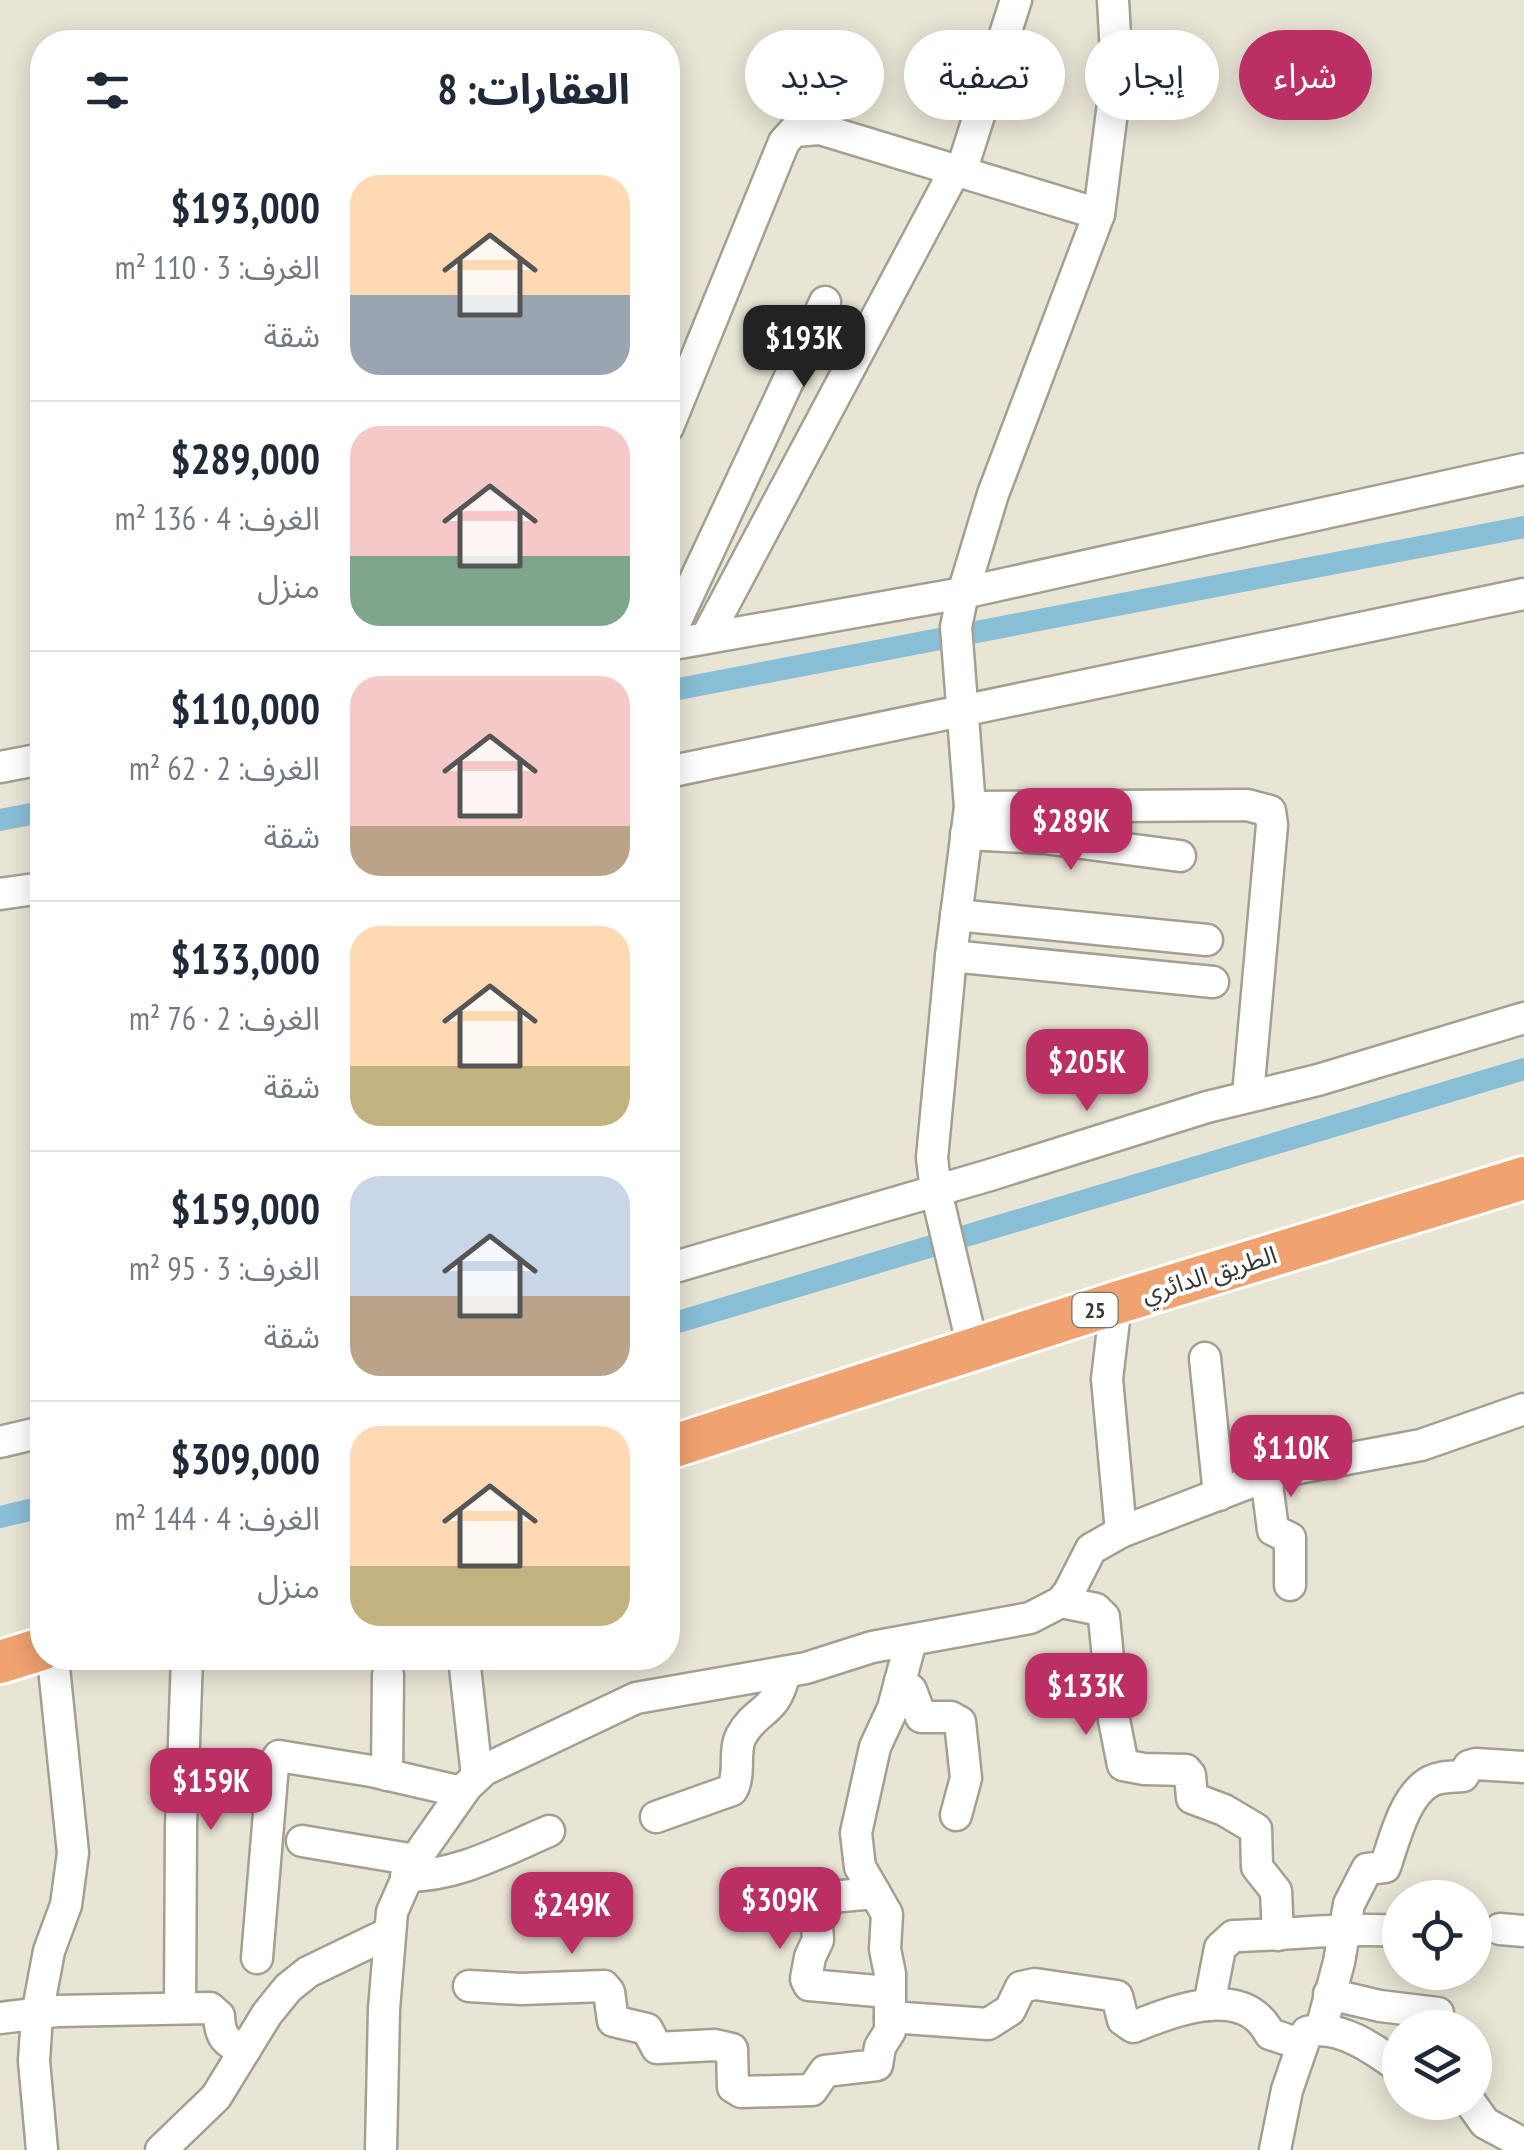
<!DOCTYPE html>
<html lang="ar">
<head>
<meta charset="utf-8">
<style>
  body { margin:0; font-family:"PT Sans Narrow","Noto Sans Arabic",sans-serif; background:#f2f2f3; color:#1f2937; direction:rtl; height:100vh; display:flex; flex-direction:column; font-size:38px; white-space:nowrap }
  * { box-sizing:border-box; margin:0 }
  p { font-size:32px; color:#747a83 }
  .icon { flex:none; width:55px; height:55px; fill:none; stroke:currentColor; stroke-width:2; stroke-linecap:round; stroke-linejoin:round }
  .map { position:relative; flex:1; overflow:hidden; direction:ltr }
  .details { position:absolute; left:30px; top:30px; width:650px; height:1640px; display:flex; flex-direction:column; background:#fff; border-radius:40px; box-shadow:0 5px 25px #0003; direction:rtl }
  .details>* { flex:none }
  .guide { position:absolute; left:710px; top:30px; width:662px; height:90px; direction:rtl; display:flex; gap:20px }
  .controls { position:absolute; left:1382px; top:1880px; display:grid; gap:20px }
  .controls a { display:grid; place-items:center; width:110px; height:110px; border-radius:50%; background:#fff; box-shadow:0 5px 25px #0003; font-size:50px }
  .price { position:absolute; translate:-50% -85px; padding:0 22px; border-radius:20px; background:#bb2f65; color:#fff; font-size:32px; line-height:65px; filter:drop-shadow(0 2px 5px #0008) }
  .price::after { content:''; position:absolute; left:50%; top:60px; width:30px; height:22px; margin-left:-15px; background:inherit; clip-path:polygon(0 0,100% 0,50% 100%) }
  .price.selected { background:#222; color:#fff }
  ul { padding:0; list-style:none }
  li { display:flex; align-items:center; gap:30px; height:250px; padding:0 50px }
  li+li { border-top:2px solid #e0e1e3 }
  li span { display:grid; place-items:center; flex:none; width:280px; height:200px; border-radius:30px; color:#555 }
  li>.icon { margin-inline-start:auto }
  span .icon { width:120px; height:120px; fill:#fffc; stroke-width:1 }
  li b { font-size:42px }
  h2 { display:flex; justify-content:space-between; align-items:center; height:120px; padding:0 50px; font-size:42px }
  .pill { padding:0 35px; border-radius:45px; background:#fff; box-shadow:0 5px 25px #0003; font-size:35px; line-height:90px }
  .pill.selected { background:#bb2f65; color:#fff }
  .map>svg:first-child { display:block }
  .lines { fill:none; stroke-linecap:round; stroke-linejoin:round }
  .canal { stroke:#89bed7; stroke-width:22 }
  .minor-casing { stroke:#a4a091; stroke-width:35 }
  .highway-casing { stroke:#fff; stroke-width:48 }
  .minor { stroke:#fff; stroke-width:30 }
  .highway { stroke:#f0a270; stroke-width:42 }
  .labels { text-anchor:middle; stroke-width:8; stroke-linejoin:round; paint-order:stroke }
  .shield { fill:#fff; stroke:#74736f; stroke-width:2.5 }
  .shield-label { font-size:22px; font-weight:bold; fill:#393731 }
  .street-label { font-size:25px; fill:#393731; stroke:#fff }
</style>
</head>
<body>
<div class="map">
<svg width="1524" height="2150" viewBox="0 0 1524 2150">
  <rect width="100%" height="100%" fill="#e9e5d5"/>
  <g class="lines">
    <g class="canal">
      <polyline points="668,691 1524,527"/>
      <polyline points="0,820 42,812"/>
      <polyline points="668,1325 1524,1069"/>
      <polyline points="0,1517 42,1507"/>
    </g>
    <defs>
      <g id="minor">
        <polyline points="961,172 1016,0"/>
        <polyline points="668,427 784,142 794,131 820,129 1099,214"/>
        <polyline points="668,638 825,302"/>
        <polyline points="706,638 955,170"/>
        <polyline points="668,645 963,593 1524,469"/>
        <polyline points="0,767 42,759"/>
        <polyline points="668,772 1524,594"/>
        <polyline points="970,807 1247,805 1270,811 1272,825 1248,1095"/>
        <polyline points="966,834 1044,838 1180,856"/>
        <polyline points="0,894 42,888"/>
        <polyline points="956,915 1207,940"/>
        <polyline points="951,956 1213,982"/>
        <polyline points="668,1269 990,1175 1207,1107 1318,1080 1524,1018"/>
        <polyline points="1116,1303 1107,1379 1121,1532"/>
        <polyline points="968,1327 936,1191 932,1158 951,956 970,807 956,627 963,593 993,494 1099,214 1117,72 1113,0"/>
        <polyline points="1205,1358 1219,1495"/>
        <polyline points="0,1442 42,1432"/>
        <polyline points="1266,1476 1273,1530 1290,1538 1290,1585"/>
        <polyline points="1061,1602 1096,1609 1104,1617 1114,1720 1123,1765 1144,1769 1186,1770 1190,1775 1192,1798 1224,1810 1256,1829 1257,1867 1276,1891 1278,1935"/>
        <polyline points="464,1658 477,1776"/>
        <polyline points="900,1681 911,1690 921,1717 951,1717 960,1722 966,1778 956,1815"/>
        <polyline points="387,1775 388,1675"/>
        <path d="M656,1817L732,1790C741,1774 733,1752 741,1736C757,1707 776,1715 785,1672"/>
        <polyline points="302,1841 415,1860"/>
        <path d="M406,1876C458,1876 502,1851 549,1831"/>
        <polyline points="875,1893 819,1898 816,1908 818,1940 810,1957 806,1979 809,1985 888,1992"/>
        <polyline points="1500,1929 1524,1931"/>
        <polyline points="257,1958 273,1765 279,1756 371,1771 462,1792"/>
        <polyline points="469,1986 521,1989 604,1986 609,1992 613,2021 647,2029 657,2048 715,2045 732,2049 733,2087 741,2092 812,2090 825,2071 877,2065 880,2047 890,2031 890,1974 885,1949 887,1914 860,1867 856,1833 875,1747 893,1708 911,1641"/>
        <polyline points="1329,1994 1380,2006 1438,2013"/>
        <path d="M1209,2005L1220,1948L1233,1936C1289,1935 1344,1927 1400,1931"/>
        <polyline points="180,2008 181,1826 187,1658"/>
        <path d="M890,2017L988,2024L1010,2010L1021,1987L1035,1984L1117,1996L1123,2020L1133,2027C1174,2011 1243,1982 1270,2034L1300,2044"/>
        <path d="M0,2018L57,2011L210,2008L219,2016C220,2036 225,2043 245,2050"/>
        <path d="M1321,2029L1339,1962L1349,1904L1367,1869L1385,1867C1394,1842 1404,1795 1431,1781C1441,1776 1452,1777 1463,1776L1469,1766L1476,1764L1524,1767"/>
        <polyline points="1470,2102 1485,2123 1524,2144"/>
        <polyline points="42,2150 34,2061 37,2015 49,1951 66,1905 73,1853 53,1658"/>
        <polyline points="161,2150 216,2097 267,2014 288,1988 308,1972 389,1933"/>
        <polyline points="381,2150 384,2009 392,1912 415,1860 467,1786 484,1770 636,1698 806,1668 872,1647 1030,1618 1061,1602 1069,1592 1091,1549 1121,1532 1277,1472 1421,1445 1524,1409"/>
        <path d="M1275,2150L1287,2090L1307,2032C1338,2023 1376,2050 1400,2068"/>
      </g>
      <g id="highway">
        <polyline points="668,1448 1116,1303 1524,1178"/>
        <polyline points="0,1662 42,1649"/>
      </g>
    </defs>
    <use href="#minor" class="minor-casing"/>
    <use href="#highway" class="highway-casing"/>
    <use href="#minor" class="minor"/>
    <use href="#highway" class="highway"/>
  </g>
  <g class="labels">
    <rect class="shield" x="1072.5" y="1293" width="45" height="34" rx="8"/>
    <g class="shield-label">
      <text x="1095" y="1318">25</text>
    </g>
    <g class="street-label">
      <text transform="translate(1209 1274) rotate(-17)" y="9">الطريق الدائري</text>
    </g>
  </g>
</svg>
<div class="controls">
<a><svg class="icon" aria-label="locate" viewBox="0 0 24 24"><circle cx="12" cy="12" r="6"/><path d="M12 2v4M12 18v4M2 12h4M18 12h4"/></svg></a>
<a><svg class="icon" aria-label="layers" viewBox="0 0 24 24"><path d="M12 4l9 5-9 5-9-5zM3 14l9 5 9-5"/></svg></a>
</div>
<b class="price selected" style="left:804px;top:390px">$193K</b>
<b class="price" style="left:1071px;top:873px">$289K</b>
<b class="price" style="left:1087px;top:1114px">$205K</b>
<b class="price" style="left:1291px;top:1500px">$110K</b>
<b class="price" style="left:1086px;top:1738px">$133K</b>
<b class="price" style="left:211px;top:1833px">$159K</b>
<b class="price" style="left:780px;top:1952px">$309K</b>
<b class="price" style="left:572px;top:1957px">$249K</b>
<div class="guide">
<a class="pill selected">شراء</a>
<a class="pill">إيجار</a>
<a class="pill">تصفية</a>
<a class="pill">جديد</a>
</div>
<section class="details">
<h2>العقارات: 8<svg class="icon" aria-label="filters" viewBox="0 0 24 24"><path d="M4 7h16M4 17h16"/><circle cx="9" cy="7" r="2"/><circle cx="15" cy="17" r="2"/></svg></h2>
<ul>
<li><span style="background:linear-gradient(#ffd9b3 60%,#9aa5b1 0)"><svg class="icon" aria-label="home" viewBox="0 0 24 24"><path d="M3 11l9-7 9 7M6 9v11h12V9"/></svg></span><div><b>$193,000</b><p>الغرف: 3 · 110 m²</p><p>شقة</p></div></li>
<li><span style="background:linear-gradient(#f6c9c9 65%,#7fa58c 0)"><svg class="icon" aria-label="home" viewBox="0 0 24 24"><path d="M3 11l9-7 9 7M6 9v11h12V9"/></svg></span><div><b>$289,000</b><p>الغرف: 4 · 136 m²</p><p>منزل</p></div></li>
<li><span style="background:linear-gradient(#f6c9c9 75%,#b9a48a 0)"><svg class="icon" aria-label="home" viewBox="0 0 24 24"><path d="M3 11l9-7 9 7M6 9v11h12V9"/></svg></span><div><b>$110,000</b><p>الغرف: 2 · 62 m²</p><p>شقة</p></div></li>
<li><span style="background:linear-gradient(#ffd9b3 70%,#c2b280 0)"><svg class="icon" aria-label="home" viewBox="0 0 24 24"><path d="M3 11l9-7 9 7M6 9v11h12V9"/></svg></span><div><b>$133,000</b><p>الغرف: 2 · 76 m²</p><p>شقة</p></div></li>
<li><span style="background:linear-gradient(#c9d6e8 60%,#b9a48a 0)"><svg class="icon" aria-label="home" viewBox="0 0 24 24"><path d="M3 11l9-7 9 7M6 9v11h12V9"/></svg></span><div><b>$159,000</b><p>الغرف: 3 · 95 m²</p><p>شقة</p></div></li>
<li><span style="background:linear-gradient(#ffd9b3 70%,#c2b280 0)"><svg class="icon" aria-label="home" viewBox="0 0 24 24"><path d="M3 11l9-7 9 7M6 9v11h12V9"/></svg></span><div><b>$309,000</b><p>الغرف: 4 · 144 m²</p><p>منزل</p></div></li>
</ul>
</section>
</div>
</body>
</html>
